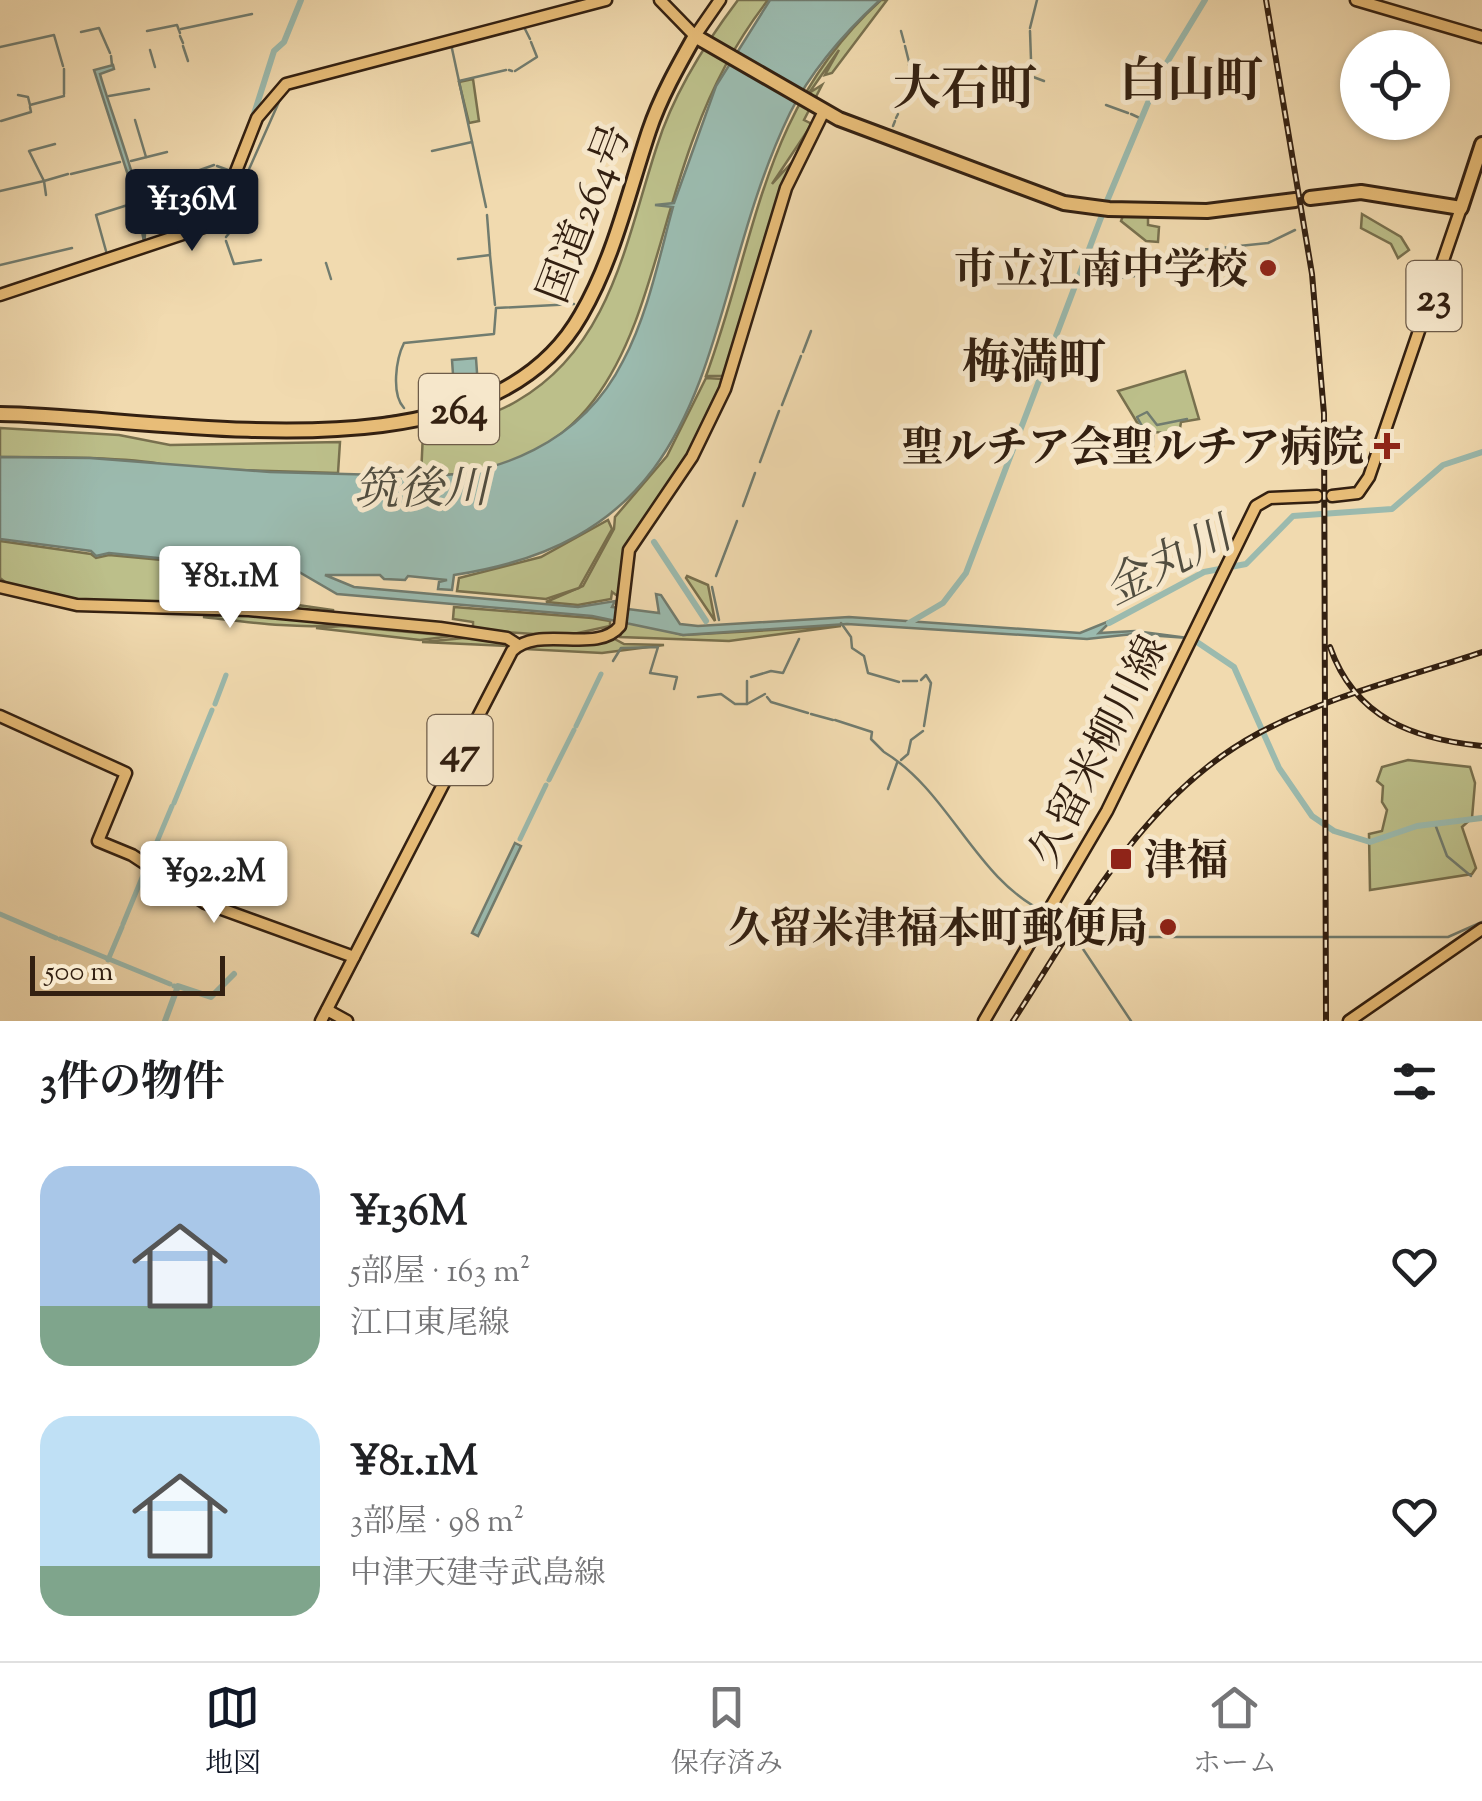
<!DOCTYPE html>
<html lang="ja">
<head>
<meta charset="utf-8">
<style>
  body { margin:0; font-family:"Sorts Mill Goudy","Noto Serif JP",serif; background:#f6f6f6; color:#202124; height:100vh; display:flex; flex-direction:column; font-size:38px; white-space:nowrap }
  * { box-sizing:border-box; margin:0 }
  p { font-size:32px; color:#757577 }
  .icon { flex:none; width:55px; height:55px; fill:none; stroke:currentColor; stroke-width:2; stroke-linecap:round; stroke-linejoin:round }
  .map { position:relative; height:1021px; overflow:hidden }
  .side { display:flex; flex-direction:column; background:#fff; flex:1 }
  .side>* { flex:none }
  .tools { position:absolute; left:1340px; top:30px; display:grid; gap:20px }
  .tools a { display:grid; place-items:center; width:110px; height:110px; border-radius:50%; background:#fff; box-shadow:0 2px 8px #0004; font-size:50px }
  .scale { position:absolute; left:30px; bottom:25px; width:195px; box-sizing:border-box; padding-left:10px; border:5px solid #332011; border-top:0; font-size:28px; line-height:35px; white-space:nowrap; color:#332011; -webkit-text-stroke:8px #f6e7cb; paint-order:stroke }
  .price { position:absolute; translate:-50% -85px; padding:0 22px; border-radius:10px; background:#fff; color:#222; font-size:32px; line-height:65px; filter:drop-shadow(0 2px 5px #0008) }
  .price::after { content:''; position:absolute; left:50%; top:60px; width:30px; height:22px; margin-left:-15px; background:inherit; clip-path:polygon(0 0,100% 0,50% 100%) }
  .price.on { background:#111827; color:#fff }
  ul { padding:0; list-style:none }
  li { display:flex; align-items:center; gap:30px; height:250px; padding:0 40px }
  li span { display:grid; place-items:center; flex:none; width:280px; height:200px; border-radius:30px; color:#555 }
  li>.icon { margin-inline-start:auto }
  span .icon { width:120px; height:120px; fill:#fffc; stroke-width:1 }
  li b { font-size:42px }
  h2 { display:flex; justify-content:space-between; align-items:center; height:120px; padding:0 40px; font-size:42px }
  .tab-bar { display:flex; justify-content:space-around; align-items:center; height:140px; border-top:2px solid #e0e0e0; background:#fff; font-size:28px; color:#757577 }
  .tab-bar a { display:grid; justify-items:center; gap:5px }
  .tab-bar .on { color:#111827 }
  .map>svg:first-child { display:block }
  .green { fill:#bcbf8a; stroke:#78704e; stroke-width:2.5 }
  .water { fill:#9bbaae; stroke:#717c6f; stroke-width:2.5 }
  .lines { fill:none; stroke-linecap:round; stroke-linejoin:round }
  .stream { stroke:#717c6f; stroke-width:2.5 }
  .canal { stroke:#9bbaae; stroke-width:5 }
  .river { stroke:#9bbaae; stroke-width:6 }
  .major-casing { stroke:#332011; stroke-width:15 }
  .highway-casing { stroke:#332011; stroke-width:18 }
  .major { stroke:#e8bd78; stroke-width:10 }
  .highway { stroke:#e8bd78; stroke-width:12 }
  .rail-casing { stroke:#332011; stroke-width:6 }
  .rail { stroke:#f6e7cb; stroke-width:2.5; stroke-dasharray:8; stroke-linecap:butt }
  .poi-dot { fill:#8f2418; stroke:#f6e7cb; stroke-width:4 }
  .labels { text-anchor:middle; stroke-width:10; stroke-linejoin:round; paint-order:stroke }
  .shield { fill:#f6e7cb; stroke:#6e5c49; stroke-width:2.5 }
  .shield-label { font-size:40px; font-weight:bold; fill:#332011 }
  .street-label { font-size:42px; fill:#332011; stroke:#f6e7cb }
  .poi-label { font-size:42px; font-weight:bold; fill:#332011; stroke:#f6e7cb; text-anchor:end }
  .water-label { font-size:45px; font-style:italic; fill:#524e40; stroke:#f6e7cb }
  .quarter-label { font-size:48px; font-weight:bold; fill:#332011; stroke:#f6e7cb }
</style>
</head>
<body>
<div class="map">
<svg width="1482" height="1021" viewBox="0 0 1482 1021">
  <rect width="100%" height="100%" fill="#f1daaf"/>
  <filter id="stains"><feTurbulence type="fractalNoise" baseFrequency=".002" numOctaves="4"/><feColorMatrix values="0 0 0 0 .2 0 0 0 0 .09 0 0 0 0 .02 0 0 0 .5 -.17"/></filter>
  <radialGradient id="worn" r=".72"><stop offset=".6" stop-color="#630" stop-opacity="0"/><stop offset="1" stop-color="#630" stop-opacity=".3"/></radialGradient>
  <g class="green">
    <path d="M738,0H768C737,40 712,87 695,134C636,288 639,474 421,476L423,433C455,424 489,418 517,401C611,347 626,240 657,146C673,95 707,41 738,0Z"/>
    <path d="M881,0H887L832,73L825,75L839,50L809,93L822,85L804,120L812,124L772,184L794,160L733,359L723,376H706C758,234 762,108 881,0Z"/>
    <polygon points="473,79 479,121 469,123 459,82"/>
    <polygon points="1124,213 1148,214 1148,225 1159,227 1158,242 1146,241 1121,221"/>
    <polygon points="1362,214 1401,237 1409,250 1398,258 1391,244 1361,228"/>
    <polygon points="730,368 697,444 622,561 619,597 612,592 611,599 578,605 546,602 583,586 614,529 615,517 667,456 706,378 722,379"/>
    <polygon points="1185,371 1199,419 1181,422 1179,434 1154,432 1153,445 1147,443 1144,450 1136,447 1141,429 1118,391"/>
    <path d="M0,428L119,435L170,445L340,442L338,473L172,468C156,456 30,457 0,457Z"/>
    <polygon points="608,520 612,529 579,588 546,599 457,591 459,578 541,557"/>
    <polygon points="0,541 91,554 96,558 109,555 237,567 241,573 254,568 276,571 275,594 284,603 333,610 333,617 277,609 248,597 265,607 74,603 1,583 9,585 0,578"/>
    <polygon points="687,576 708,585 715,621 686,578"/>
    <polygon points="454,607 592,618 610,621 610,626 564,636 473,630 473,622 453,619"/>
    <path d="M242,613L340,625C295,629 248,622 203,617Z"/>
    <polygon points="632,621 683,635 841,626 729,641 620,637 624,623"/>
    <polygon points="343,626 453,636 420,640 316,628"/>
    <polygon points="475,637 511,643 510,650 508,646 422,642"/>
    <polygon points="611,637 624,644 664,645 602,653 524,649 531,644"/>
    <polygon points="1408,760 1470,767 1475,783 1472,818 1462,827 1476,868 1472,874 1370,890 1369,834 1382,831 1387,810 1382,802 1383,786 1377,781 1382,767"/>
  </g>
  <g class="water">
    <path d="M770,0H880C844,33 812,69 790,113C694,311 734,533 454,575L452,590L438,589L439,582L447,580L408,576L405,580L384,579L380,575H325L354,587L578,607L615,601L612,607L659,613L656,594L661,595L680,624L698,626L849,617L1080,633L1112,620L1099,633L1135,631L1188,638L1133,634L1087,639L847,624L683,635L592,616L337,594L299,572L254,567L241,571L236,566L109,553L96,556L91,551L0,539V457L90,458L270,472L382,475L409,471L412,476C497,479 583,441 623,361C648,314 659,258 673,207L655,205L674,203L716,86Z"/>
    <path d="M113,65L114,69L100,74C109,108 152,217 144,242L136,200L94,70Z"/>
    <polygon points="476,358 478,387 454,389 452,360"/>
    <polygon points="515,843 521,846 478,936 472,933"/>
  </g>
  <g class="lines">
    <g class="stream">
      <polyline points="524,27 530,39"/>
      <polyline points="1030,28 1037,0"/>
      <polyline points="181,29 252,14"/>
      <polyline points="147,31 177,25 180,33"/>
      <polyline points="901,31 904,42"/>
      <polyline points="1030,31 1031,60"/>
      <polyline points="81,32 99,28 110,53"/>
      <polyline points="180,36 183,43"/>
      <polyline points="451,44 486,207"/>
      <polyline points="183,46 188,61"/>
      <polyline points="905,46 909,62"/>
      <polyline points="0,47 54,35 63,66"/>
      <polyline points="150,50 155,67"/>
      <polyline points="111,56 112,65"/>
      <polyline points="1032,64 1028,75 1044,81"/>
      <polyline points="909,65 911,72"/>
      <polyline points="64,69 64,94"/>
      <polyline points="509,70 512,71"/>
      <polyline points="515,71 537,57 531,42"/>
      <polyline points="459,81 506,70"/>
      <polyline points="908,89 911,82"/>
      <polyline points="906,94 907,91"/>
      <polyline points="18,95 28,97 30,105 64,96"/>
      <polyline points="109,96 149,89"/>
      <polyline points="904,98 905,96"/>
      <polyline points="1106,105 1128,113"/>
      <polyline points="900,108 901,107"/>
      <polyline points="1131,114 1142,119"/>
      <polyline points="896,118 898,114"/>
      <polyline points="135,120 146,157"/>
      <polyline points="1,121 31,112 30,107"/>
      <polyline points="893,126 895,121"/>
      <polyline points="432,151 472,142"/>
      <polyline points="131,161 167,152"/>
      <polyline points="217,166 228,170"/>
      <polyline points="197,171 214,165"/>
      <polyline points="71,174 120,162"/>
      <polyline points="0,191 44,181 29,151 55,144"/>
      <polyline points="46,195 44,181 68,174"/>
      <polyline points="487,215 490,254"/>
      <polyline points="226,221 282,95"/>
      <polyline points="225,226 230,232 226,237"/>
      <polyline points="226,241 234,264 261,260"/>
      <polyline points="106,251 96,215 131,204"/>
      <polyline points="458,259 490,255 495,305"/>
      <polyline points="326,263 331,279"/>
      <polyline points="0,265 72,248"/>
      <path d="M1079,283C1116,277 1151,277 1187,266L1191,255L1200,250L1268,243L1295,230"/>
      <polyline points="803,352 811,331"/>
      <polyline points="782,405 801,356"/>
      <path d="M404,408C391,394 396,359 404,343L494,334L496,308L574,304"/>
      <polyline points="372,419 408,414"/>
      <polyline points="1142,426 1137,417 1147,412 1157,425 1187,419"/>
      <polyline points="760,462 779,411"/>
      <polyline points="743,506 755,473"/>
      <polyline points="716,576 737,521"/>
      <polyline points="712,587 719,620"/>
      <polyline points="841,623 851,637 852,648 864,656 868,673 899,682"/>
      <polyline points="613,661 621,648 658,647 650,673 677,677 674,689"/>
      <polyline points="751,677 771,671 783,673 799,639"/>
      <polyline points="921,680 926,675 931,683 924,726"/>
      <polyline points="903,681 917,681"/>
      <polyline points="698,697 721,694 735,704 747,704 747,681"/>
      <polyline points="767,697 771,702 808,713"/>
      <polyline points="747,704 765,694"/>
      <polyline points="811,714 833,720"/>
      <polyline points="835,720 872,732 871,739 883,751"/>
      <path d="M884,752C950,792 976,880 1045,912"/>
      <polyline points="901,760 908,754 911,740 923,731"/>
      <polyline points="888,789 897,763"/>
      <polyline points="1435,824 1447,856 1471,876"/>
      <polyline points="1053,915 1063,919 1131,1021"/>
      <polyline points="1074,937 1448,937 1482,922"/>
    </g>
    <g class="canal">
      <polyline points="215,704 226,675"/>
      <polyline points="576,726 601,674"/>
      <polyline points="549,780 574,730"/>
      <polyline points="174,803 212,710"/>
      <polyline points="520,839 546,785"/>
      <polyline points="148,863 172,806"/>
      <polyline points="0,914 56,938"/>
      <polyline points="123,924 146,868"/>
      <polyline points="60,939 170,984"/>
      <polyline points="108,960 122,927"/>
      <polyline points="174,986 178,987"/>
    </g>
    <g class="river">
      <polyline points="253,117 274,51 284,42 301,0"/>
      <polyline points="1107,201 1160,74 1205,0"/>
      <polyline points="654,542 706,621"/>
      <polyline points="909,623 943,603 966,573 1102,215"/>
      <polyline points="1109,623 1204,572 1246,564 1293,516 1392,509 1443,465 1482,452"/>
      <polyline points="1191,638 1234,667 1279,768 1312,816 1334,831 1370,842 1417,826 1482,818"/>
      <polyline points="165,1021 178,986 211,997 234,974"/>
    </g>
    <defs>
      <g id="major">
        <polyline points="660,0 695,36 720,0"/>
        <polyline points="1356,0 1482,37"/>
        <polyline points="0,295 210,225 220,212 257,118 286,84 606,0"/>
        <polyline points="1332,496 1358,493 1369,477 1461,208"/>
        <polyline points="0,587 77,605 249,610 440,628 507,638 518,645"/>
        <polyline points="0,716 126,773 98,841 132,855 205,903 354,957"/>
        <polyline points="327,1010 347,1021"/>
        <path d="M321,1021L512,651C539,624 597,655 620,626L629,550L692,457L725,389L786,188L824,111"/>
        <polyline points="984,1021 1107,811 1256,506 1270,498 1317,496"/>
        <polyline points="1349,1021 1482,929"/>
      </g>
      <g id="highway">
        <polyline points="1310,198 1361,192 1461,208 1482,144"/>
        <path d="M0,414C164,416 483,488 581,315C614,258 628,194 649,131C660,98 678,66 695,36L839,119L1064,203L1109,209L1207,211L1295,200"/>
      </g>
    </defs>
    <use href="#major" class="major-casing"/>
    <use href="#highway" class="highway-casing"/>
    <use href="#major" class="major"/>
    <use href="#highway" class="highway"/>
    <defs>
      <g id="rail">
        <polyline points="1266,0 1312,274 1324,414 1326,1021"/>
        <path d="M1330,647C1355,718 1413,739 1482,746"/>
        <path d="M1013,1021C1082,915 1143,795 1259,733C1328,696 1408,677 1482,652"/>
      </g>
    </defs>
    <use href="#rail" class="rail-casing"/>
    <use href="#rail" class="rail"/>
  </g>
  <g class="poi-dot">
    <circle cx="1268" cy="268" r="10"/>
    <path d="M1382 431h10v10h10v10h-10v10h-10v-10h-10v-10h10z"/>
    <rect x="1109" y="847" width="24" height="24" rx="5"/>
    <circle cx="1168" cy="927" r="10"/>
  </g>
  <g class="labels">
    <g class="shield">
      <rect x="1406.5" y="261" width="55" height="70" rx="8"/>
      <rect x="419" y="374" width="80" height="70" rx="8"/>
      <rect x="427.5" y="715" width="65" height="70" rx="8"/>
    </g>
    <g class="shield-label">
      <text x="1434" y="310">23</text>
      <text x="459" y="423">264</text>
      <text x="460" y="764">47</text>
    </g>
    <g class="street-label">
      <text transform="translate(583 213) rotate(-69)" y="15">国道264号</text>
      <text transform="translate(1097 750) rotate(-63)" y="15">久留米柳川線</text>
    </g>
    <g class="poi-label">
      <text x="1248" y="283">市立江南中学校</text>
      <text x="1364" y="461">聖ルチア会聖ルチア病院</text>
      <text x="1144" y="874" text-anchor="start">津福</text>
      <text x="1148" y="942">久留米津福本町郵便局</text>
    </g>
    <g class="water-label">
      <text transform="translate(421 487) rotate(-1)" y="16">筑後川</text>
      <text transform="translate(1167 560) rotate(-27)" y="16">金丸川</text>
    </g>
    <g class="quarter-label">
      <text x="1191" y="96">白山町</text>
      <text x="965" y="104">大石町</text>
      <text x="1034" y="378">梅満町</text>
    </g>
  </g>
  <rect width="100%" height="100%" filter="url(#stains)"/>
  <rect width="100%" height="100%" fill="url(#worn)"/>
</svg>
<div class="tools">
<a><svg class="icon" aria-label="locate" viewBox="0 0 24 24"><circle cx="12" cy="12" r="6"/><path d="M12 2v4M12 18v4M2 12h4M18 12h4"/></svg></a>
</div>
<div class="scale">500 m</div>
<b class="price on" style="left:192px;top:254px">¥136M</b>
<b class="price" style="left:230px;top:631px">¥81.1M</b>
<b class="price" style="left:214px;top:926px">¥92.2M</b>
</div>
<section class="side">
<h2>3件の物件<svg class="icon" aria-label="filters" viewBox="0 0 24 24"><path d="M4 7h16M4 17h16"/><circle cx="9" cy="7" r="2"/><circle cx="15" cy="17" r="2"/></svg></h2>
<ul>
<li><span style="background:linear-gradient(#a9c7e8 70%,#7fa58c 0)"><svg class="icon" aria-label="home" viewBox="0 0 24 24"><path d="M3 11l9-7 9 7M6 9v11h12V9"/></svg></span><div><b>¥136M</b><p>5部屋 · 163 m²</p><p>江口東尾線</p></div><svg class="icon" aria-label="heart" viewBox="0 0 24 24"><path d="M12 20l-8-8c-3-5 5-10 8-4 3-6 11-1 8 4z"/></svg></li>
<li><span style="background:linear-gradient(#bfe0f5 75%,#7fa58c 0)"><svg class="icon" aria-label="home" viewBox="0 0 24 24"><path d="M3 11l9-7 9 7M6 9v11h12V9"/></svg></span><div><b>¥81.1M</b><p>3部屋 · 98 m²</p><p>中津天建寺武島線</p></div><svg class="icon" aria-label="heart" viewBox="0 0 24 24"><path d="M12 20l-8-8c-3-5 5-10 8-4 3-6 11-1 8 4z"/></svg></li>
</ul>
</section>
<nav class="tab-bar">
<a class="on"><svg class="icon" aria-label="map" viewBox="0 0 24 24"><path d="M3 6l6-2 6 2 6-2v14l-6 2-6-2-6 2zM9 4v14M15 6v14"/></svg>地図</a>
<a><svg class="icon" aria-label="saved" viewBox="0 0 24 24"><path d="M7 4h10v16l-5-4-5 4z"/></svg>保存済み</a>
<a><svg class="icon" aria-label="home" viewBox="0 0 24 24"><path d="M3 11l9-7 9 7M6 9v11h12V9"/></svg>ホーム</a>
</nav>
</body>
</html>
